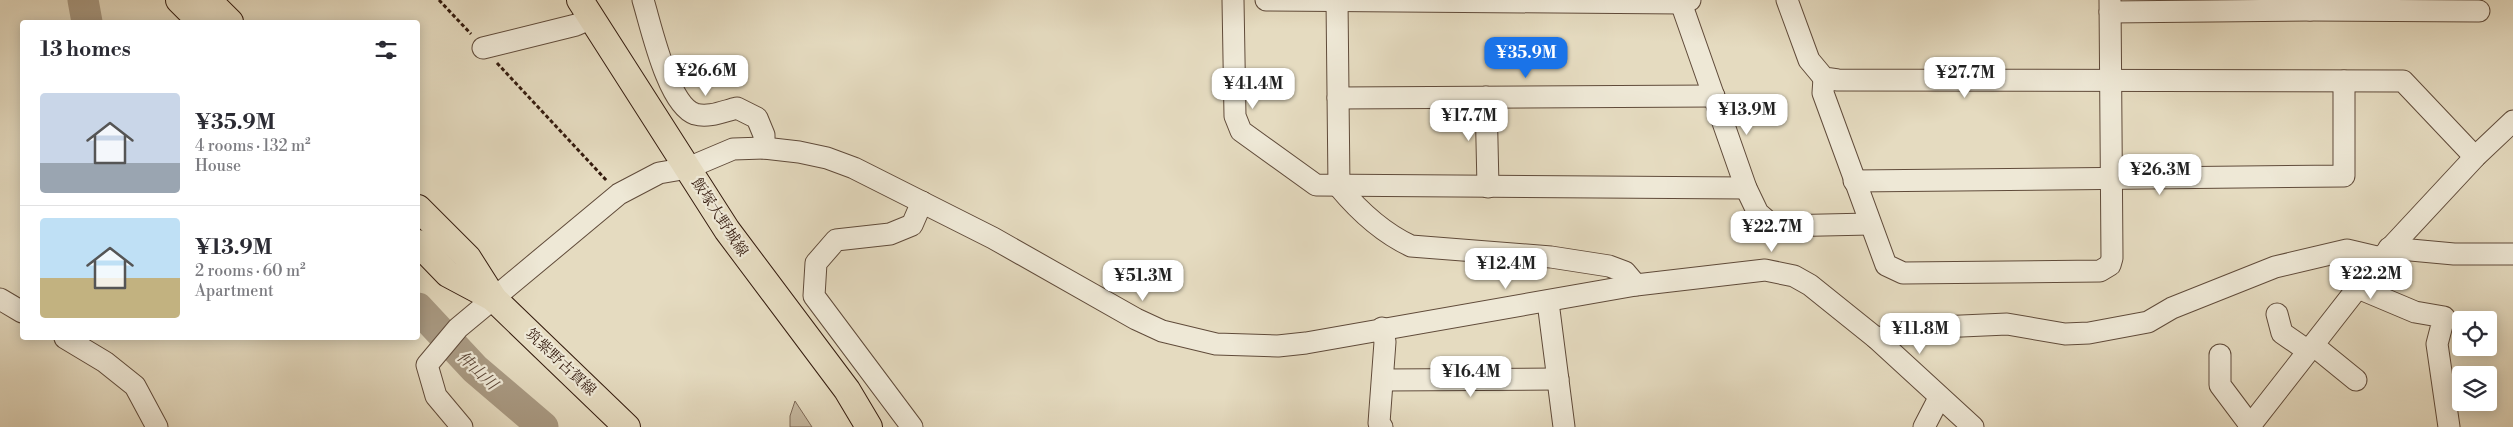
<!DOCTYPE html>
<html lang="en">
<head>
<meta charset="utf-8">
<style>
  body { margin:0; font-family:"Libre Bodoni","Noto Serif JP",serif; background:#f7f7f7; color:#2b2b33; height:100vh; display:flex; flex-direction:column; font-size:19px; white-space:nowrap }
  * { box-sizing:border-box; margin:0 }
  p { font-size:16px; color:#7c7c81 }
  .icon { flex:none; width:28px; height:28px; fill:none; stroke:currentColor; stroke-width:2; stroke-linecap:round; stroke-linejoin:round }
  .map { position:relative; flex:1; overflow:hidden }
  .side { position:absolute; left:20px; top:20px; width:400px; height:320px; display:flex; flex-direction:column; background:#fff; border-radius:5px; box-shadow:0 2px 12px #0003 }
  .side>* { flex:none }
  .buttons { position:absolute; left:2452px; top:311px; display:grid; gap:10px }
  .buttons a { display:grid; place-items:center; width:45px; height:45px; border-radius:5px; background:#fff; box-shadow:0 2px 12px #0003; font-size:25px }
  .price { position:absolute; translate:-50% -42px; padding:0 11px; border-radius:10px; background:#fff; color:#222; font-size:16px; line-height:32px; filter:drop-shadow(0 1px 2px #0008) }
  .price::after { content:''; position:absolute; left:50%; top:30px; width:15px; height:11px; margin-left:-8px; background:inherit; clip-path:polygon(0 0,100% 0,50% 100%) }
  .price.current { background:#1a73e8; color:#fff }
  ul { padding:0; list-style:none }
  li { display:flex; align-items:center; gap:15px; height:125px; padding:0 20px }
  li+li { border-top:1px solid #e1e1e2 }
  li span { display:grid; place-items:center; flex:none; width:140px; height:100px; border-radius:5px; color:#555 }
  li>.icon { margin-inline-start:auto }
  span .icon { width:60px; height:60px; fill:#fffc; stroke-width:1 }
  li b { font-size:21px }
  h2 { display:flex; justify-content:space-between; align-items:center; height:60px; padding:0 20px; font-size:21px }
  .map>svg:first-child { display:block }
  .green { fill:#c7baa2; stroke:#7e6a58 }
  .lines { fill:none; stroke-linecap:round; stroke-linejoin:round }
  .river { stroke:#a99a83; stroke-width:31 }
  .minor-casing { stroke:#604b3a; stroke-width:23 }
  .major-casing { stroke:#341b0e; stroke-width:28 }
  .path { stroke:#341b0e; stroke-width:3; stroke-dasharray:4 2.5; stroke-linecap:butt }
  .minor { stroke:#eee8d6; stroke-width:21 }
  .major { stroke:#e5dbc0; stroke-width:26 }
  .labels { text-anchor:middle; stroke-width:4.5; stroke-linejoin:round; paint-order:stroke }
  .street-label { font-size:15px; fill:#341b0e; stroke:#eee8d6 }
  .water-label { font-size:16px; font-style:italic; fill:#5d4737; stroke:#eee8d6 }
</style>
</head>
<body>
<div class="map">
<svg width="2513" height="427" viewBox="0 0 2513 427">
  <rect width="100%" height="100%" fill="#e5dbc0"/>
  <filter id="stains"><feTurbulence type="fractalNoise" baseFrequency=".004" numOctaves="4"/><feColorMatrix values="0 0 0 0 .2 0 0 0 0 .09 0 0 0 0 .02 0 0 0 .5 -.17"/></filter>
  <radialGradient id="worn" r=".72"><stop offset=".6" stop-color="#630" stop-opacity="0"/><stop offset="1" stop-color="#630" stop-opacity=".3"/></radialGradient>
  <polygon class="green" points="795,401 812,427 790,427 790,416"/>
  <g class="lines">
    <g class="river">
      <polyline points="83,0 87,22"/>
      <polyline points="418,308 475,369 543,427"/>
    </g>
    <defs>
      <g id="minor">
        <path d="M643,0C651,26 668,105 695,114C709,118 724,111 737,108L757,118L764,135V148"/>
        <polyline points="1233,0 1235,116 1241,131 1316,185 1746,188"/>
        <polyline points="1266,0 1681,3 1690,0"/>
        <path d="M1337,0L1339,187C1359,211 1381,232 1411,246L1551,257L1609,266L1625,272L1636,285"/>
        <polyline points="1680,0 1746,188 1758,213 1773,226 1870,224"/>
        <polyline points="1787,0 1809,60 1824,78 1838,80 2403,81 2475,157"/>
        <polyline points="2310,10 2479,11"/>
        <polyline points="2110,12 2310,10 2309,0"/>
        <polyline points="483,48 576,25 592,18"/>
        <polyline points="1824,78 1823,93 1886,265 1903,273 2100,271 2110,265 2112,258 2110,0"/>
        <polyline points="1486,97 1488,187"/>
        <polyline points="1338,98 1714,96"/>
        <polyline points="1854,181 2344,176 2344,81"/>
        <polyline points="2389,248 2454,254 2513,254"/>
        <polyline points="2358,288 2415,312 2444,317 2437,344 2449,427"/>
        <polyline points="0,299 22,312"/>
        <polyline points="1548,302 1564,427"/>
        <polyline points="2277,314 2282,333 2308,351"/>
        <polyline points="65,338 105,362 135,386 157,427"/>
        <polyline points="1876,338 1939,327 2007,324 2065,334 2089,333 2148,322 2172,308 2275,267 2347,250 2381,258"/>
        <polyline points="2313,345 2356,380"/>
        <polyline points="2220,355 2220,385 2250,425"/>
        <polyline points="1383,380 1558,379"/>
        <polyline points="462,427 436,396 427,365 458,328 619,194 659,173 688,168 733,149 764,148 799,152 827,158 854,168 993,238 1136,319 1162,331 1216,344 1278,346 1306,343 1636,285 1765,270 1794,276 1810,285 1876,338 1973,427"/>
        <polyline points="912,427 814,296 816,263 836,240 890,234 912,225 922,202"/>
        <polyline points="1382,427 1379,423 1385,342 1382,328"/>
        <polyline points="1924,427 1939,398"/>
        <polyline points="2249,427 2381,258 2475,157 2513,121"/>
      </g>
      <g id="major">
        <polyline points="179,0 201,22"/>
        <polyline points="208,0 230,22"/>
        <polyline points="580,0 727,230 847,390 869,427"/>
        <polyline points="418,208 468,258 494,299 627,427"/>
        <polyline points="418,243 448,274 493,298"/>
      </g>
    </defs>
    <use href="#minor" class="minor-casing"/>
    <use href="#major" class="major-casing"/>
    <g class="path">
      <polyline points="439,0 471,34"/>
      <polyline points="497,63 607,181"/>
    </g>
    <use href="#minor" class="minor"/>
    <use href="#major" class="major"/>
  </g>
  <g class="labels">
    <g class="street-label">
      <text transform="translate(720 217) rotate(57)" y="5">飯塚大野城線</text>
      <text transform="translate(561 362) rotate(43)" y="5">筑紫野古賀線</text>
    </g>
    <g class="water-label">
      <text transform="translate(478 370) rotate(43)" y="6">仲山川</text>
    </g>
  </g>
  <rect width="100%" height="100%" filter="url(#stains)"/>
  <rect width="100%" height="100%" fill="url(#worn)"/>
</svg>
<div class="buttons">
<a><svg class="icon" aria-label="locate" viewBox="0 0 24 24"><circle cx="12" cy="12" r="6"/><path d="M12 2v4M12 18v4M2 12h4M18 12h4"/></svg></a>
<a><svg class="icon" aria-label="layers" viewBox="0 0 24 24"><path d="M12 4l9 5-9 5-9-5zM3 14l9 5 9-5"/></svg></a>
</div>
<b class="price current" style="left:1526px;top:79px">¥35.9M</b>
<b class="price" style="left:706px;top:97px">¥26.6M</b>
<b class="price" style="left:1965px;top:99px">¥27.7M</b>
<b class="price" style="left:1253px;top:110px">¥41.4M</b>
<b class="price" style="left:1747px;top:136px">¥13.9M</b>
<b class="price" style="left:1469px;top:142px">¥17.7M</b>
<b class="price" style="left:2160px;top:196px">¥26.3M</b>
<b class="price" style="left:1772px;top:253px">¥22.7M</b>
<b class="price" style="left:1506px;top:290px">¥12.4M</b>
<b class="price" style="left:2371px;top:300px">¥22.2M</b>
<b class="price" style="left:1143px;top:302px">¥51.3M</b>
<b class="price" style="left:1920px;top:355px">¥11.8M</b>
<b class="price" style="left:1471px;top:398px">¥16.4M</b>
<section class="side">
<h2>13 homes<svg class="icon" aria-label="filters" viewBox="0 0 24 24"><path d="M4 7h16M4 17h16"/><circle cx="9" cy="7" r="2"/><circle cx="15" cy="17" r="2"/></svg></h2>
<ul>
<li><span style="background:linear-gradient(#c9d6e8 70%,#9aa5b1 0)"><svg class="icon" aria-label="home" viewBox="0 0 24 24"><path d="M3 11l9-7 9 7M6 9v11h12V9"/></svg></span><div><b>¥35.9M</b><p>4 rooms · 132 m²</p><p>House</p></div></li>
<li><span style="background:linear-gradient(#bfe0f5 60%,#c2b280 0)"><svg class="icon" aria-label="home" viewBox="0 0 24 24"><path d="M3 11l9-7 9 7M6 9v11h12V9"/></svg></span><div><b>¥13.9M</b><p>2 rooms · 60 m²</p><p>Apartment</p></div></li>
</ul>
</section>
</div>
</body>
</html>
